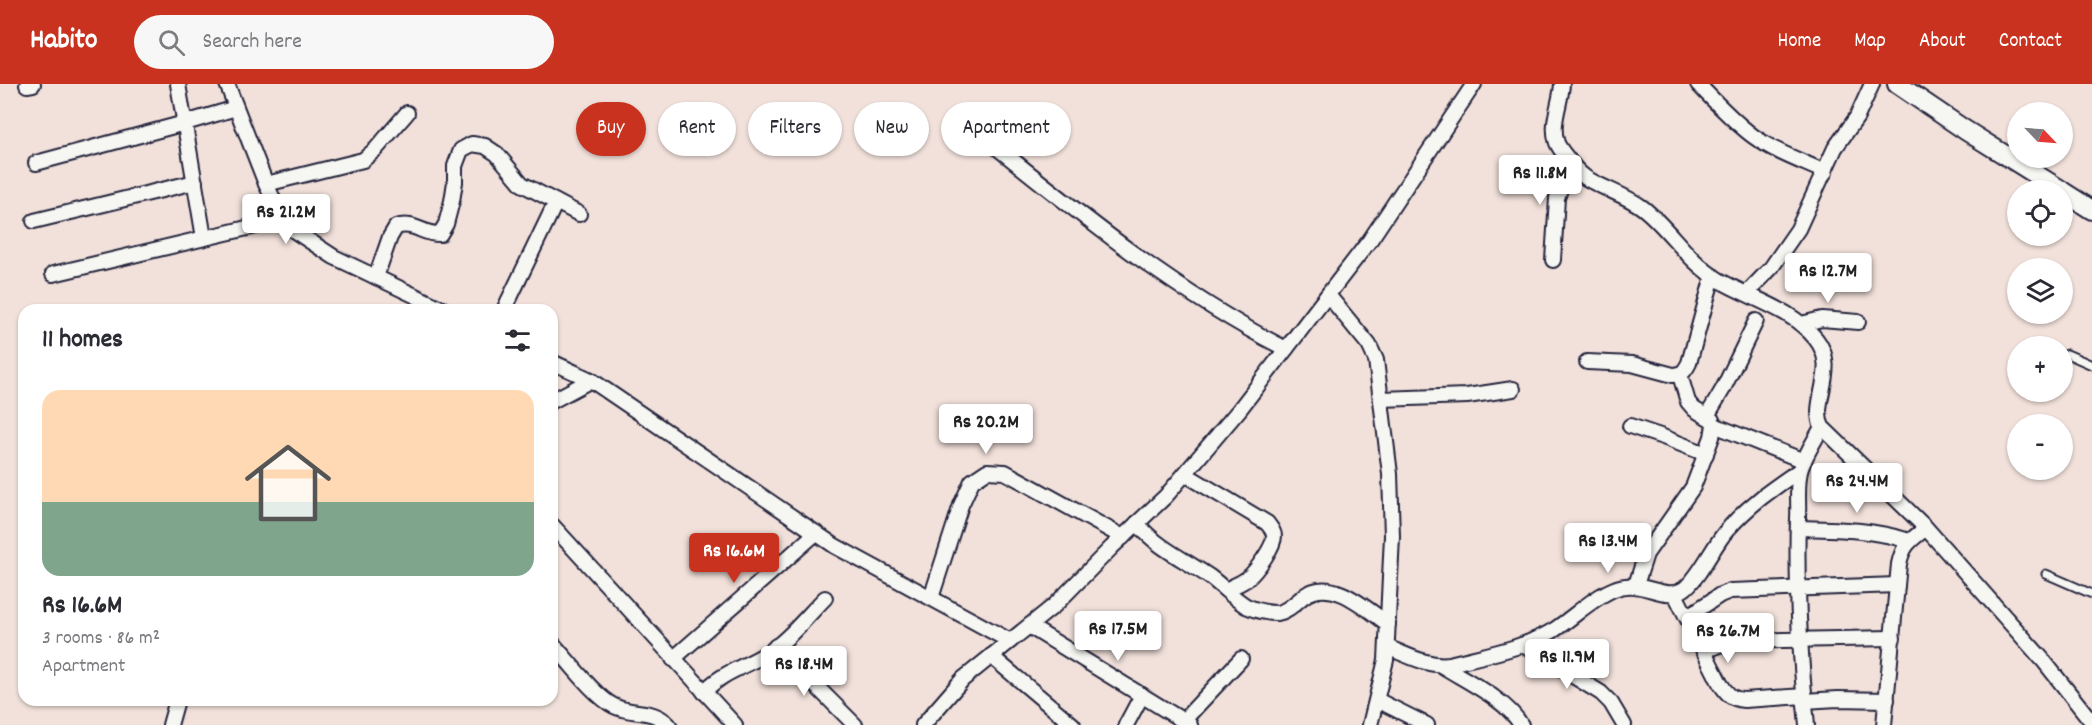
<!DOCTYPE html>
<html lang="en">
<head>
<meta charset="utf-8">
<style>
  body { margin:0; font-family:Dekko,sans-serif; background:#f7f7f7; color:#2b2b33; height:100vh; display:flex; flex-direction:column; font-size:22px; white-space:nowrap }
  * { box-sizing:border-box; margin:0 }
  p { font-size:20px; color:#7c7c81 }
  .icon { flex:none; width:33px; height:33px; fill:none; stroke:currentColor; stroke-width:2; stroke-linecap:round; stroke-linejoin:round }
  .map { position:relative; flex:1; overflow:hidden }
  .side { position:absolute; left:18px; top:220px; width:540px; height:402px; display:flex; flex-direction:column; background:#fff; border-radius:18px; box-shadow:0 2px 4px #0004 }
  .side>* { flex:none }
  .banner { position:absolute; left:576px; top:18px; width:570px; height:54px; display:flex; gap:12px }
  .needle { width:39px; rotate:115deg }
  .controls { position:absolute; left:2007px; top:18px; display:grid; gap:12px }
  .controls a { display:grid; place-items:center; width:66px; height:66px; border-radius:50%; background:#fff; box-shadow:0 2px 4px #0004; font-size:30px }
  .price { position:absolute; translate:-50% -51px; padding:0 14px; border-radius:6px; background:#fff; color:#222; font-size:20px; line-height:39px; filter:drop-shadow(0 2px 3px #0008) }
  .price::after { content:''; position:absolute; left:50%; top:36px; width:18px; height:14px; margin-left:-9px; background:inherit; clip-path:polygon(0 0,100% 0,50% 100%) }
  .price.selected { background:#c8321e; color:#fff }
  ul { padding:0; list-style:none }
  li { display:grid; align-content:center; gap:12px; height:318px; padding:0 24px }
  li span { display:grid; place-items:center; height:186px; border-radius:18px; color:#555 }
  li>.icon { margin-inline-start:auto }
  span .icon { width:108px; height:108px; fill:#fffc; stroke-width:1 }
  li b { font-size:26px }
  h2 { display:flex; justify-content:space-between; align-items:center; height:72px; padding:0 24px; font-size:26px }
  .pill { padding:0 21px; border-radius:27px; background:#fff; box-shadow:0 2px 4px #0004; font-size:21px; line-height:54px }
  .pill.selected { background:#c8321e; color:#fff }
  header { display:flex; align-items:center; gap:36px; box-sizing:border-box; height:84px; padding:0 30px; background:#c8321e; color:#fff }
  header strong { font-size:28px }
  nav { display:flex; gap:33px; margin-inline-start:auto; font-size:21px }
  .search { width:420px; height:54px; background:#f7f7f7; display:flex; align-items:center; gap:15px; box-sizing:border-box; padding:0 21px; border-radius:33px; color:#7c7c81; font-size:22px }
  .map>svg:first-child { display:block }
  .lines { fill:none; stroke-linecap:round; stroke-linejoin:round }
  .service-casing { stroke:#22223b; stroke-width:11 }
  .minor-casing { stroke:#22223b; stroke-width:18 }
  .tertiary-casing { stroke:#22223b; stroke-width:22 }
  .service { stroke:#f6f6f2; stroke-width:7 }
  .minor { stroke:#f6f6f2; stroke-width:14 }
  .tertiary { stroke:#f6f6f2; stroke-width:18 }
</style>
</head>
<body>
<header>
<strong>Habito</strong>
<div class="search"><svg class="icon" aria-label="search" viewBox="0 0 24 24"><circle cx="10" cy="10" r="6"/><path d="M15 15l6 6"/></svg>Search here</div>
<nav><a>Home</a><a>Map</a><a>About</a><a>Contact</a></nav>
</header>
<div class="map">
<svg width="2092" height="641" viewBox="0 0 2092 641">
  <rect width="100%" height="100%" fill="#f2e1db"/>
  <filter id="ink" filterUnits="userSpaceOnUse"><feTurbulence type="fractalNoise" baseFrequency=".0167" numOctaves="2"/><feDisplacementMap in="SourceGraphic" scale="12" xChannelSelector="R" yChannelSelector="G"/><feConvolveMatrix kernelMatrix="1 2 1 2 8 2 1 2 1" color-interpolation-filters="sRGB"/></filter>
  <g filter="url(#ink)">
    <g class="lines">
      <defs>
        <g id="service">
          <polyline points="2067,270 2092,281"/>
          <polyline points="2046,490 2092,510"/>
        </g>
        <g id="minor">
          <polyline points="178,0 204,154"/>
          <polyline points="227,0 266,100 276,121 293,146 334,173 445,226"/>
          <path d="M1562,0C1561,19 1550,40 1557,59C1559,64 1564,70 1567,74C1572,81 1579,89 1586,94C1604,105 1626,111 1643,124C1670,145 1688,178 1719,196C1751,215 1791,224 1816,255C1840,285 1810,317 1822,343L1926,444L2043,576L2092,638"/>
          <path d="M1698,0C1715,18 1733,37 1753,52C1775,68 1801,77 1825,88"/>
          <polyline points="27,1 33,0"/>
          <path d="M969,41C1070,122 1170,206 1286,265"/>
          <polyline points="36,79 185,39 236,24"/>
          <polyline points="266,100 363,76 376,65 407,29"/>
          <polyline points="34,137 195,98"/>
          <polyline points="1553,176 1557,114 1563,97 1572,80"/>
          <polyline points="53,190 285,135"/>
          <path d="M376,193L390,153L396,143C414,137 423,151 440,150L446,140L452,117L455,98V82L461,66L472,60L485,62L497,70L522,100L579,130"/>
          <polyline points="1747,209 1771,184 1798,145 1835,64 1857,33 1872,0"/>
          <polyline points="1328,211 1369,261 1376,276 1390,390 1392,452 1386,576 1370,641"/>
          <polyline points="504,226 556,118"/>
          <polyline points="1801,240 1822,235 1858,238"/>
          <polyline points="552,278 591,296 835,462 1010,557"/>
          <path d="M1587,278L1632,280L1673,291C1682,291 1685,287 1689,279L1713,192"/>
          <polyline points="1381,315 1467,312 1513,305"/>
          <polyline points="552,317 591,296"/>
          <polyline points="1707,332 1723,305 1756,237"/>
          <polyline points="1714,341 1804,377"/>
          <polyline points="1630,342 1663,353 1706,370"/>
          <path d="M1185,390L1267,439C1270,443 1274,447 1274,452C1274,463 1256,487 1248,494C1242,499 1233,502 1226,506"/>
          <path d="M1137,439C1157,464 1184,475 1210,493C1222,502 1233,514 1246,522C1255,526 1267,529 1277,529C1287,528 1296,518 1304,512C1332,492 1365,524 1388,540"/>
          <polyline points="552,441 735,641"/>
          <path d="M1798,444C1836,445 1872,445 1909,457"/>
          <polyline points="1636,501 1646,470 1693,403 1712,353 1714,341 1712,336 1694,325 1688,318 1680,291"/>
          <path d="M1675,510L1720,599C1727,610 1731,615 1744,616L1804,612"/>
          <polyline points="931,514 961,421 972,397 987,387 1005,388 1123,453"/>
          <polyline points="1687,533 1720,511 1730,507 1897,501"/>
          <polyline points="1029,542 1190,641"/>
          <path d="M552,559C568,576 594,612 614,622C634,632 651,623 669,641"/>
          <polyline points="1523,561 1601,609 1611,619 1624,641"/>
          <polyline points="776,562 855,641"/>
          <path d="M1387,563C1407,571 1428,583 1450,580C1484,571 1523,565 1554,546C1574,533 1592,514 1614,505C1641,493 1664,519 1684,505C1700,493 1713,462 1727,446C1750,420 1772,405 1800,386"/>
          <polyline points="1704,567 1730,557 1893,554"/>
          <polyline points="991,572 1073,641"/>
          <polyline points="673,575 816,449"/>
          <path d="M1441,581C1466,597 1506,615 1521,641"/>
          <path d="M704,608C721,589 742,584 764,571C786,559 807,532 825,514"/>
          <polyline points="1377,616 1427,641"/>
          <polyline points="1804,617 1838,615 1887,616"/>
          <polyline points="1183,637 1241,575"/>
          <polyline points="170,641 177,616"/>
          <polyline points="923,641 963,595 1055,521 1112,463 1166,412 1239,326 1370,156 1474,0"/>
          <polyline points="1126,641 1142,611"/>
          <path d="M1807,641C1800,572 1796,503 1798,434C1799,418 1796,398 1801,384C1806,369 1815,356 1822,343"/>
          <path d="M1884,641L1899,480C1903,460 1911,456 1926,444"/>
        </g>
        <g id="tertiary">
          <polyline points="1897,0 1965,46 2061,106"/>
          <polyline points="2062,107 2092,126"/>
        </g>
      </defs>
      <use href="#service" class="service-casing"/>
      <use href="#minor" class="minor-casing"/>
      <use href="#tertiary" class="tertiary-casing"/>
      <use href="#service" class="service"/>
      <use href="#minor" class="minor"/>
      <use href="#tertiary" class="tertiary"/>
    </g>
  </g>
</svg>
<div class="controls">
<a><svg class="needle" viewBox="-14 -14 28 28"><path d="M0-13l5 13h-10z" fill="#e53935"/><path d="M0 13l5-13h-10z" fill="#7c7c81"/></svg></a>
<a><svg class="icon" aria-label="locate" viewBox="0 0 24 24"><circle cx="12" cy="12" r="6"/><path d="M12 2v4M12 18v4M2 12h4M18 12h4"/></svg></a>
<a><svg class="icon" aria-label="layers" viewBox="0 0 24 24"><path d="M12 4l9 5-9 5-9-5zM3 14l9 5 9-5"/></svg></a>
<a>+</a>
<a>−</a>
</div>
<b class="price" style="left:1540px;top:122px">Rs 11.8M</b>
<b class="price" style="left:286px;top:161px">Rs 21.2M</b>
<b class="price" style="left:1828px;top:220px">Rs 12.7M</b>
<b class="price" style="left:986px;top:371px">Rs 20.2M</b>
<b class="price" style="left:1857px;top:430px">Rs 24.4M</b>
<b class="price" style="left:1608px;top:490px">Rs 13.4M</b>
<b class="price selected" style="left:734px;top:500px">Rs 16.6M</b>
<b class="price" style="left:1118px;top:578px">Rs 17.5M</b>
<b class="price" style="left:1728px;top:580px">Rs 26.7M</b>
<b class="price" style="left:1567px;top:606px">Rs 11.9M</b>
<b class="price" style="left:804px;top:613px">Rs 18.4M</b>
<div class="banner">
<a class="pill selected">Buy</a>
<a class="pill">Rent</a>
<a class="pill">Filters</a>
<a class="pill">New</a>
<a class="pill">Apartment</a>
</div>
<section class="side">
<h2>11 homes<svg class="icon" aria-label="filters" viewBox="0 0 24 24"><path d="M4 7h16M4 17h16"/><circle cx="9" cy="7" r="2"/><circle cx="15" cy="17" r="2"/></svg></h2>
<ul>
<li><span style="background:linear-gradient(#ffd9b3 60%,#7fa58c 0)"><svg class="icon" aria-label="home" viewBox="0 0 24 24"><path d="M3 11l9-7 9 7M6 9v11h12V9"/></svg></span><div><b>Rs 16.6M</b><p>3 rooms · 86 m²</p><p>Apartment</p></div></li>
</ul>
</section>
</div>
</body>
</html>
